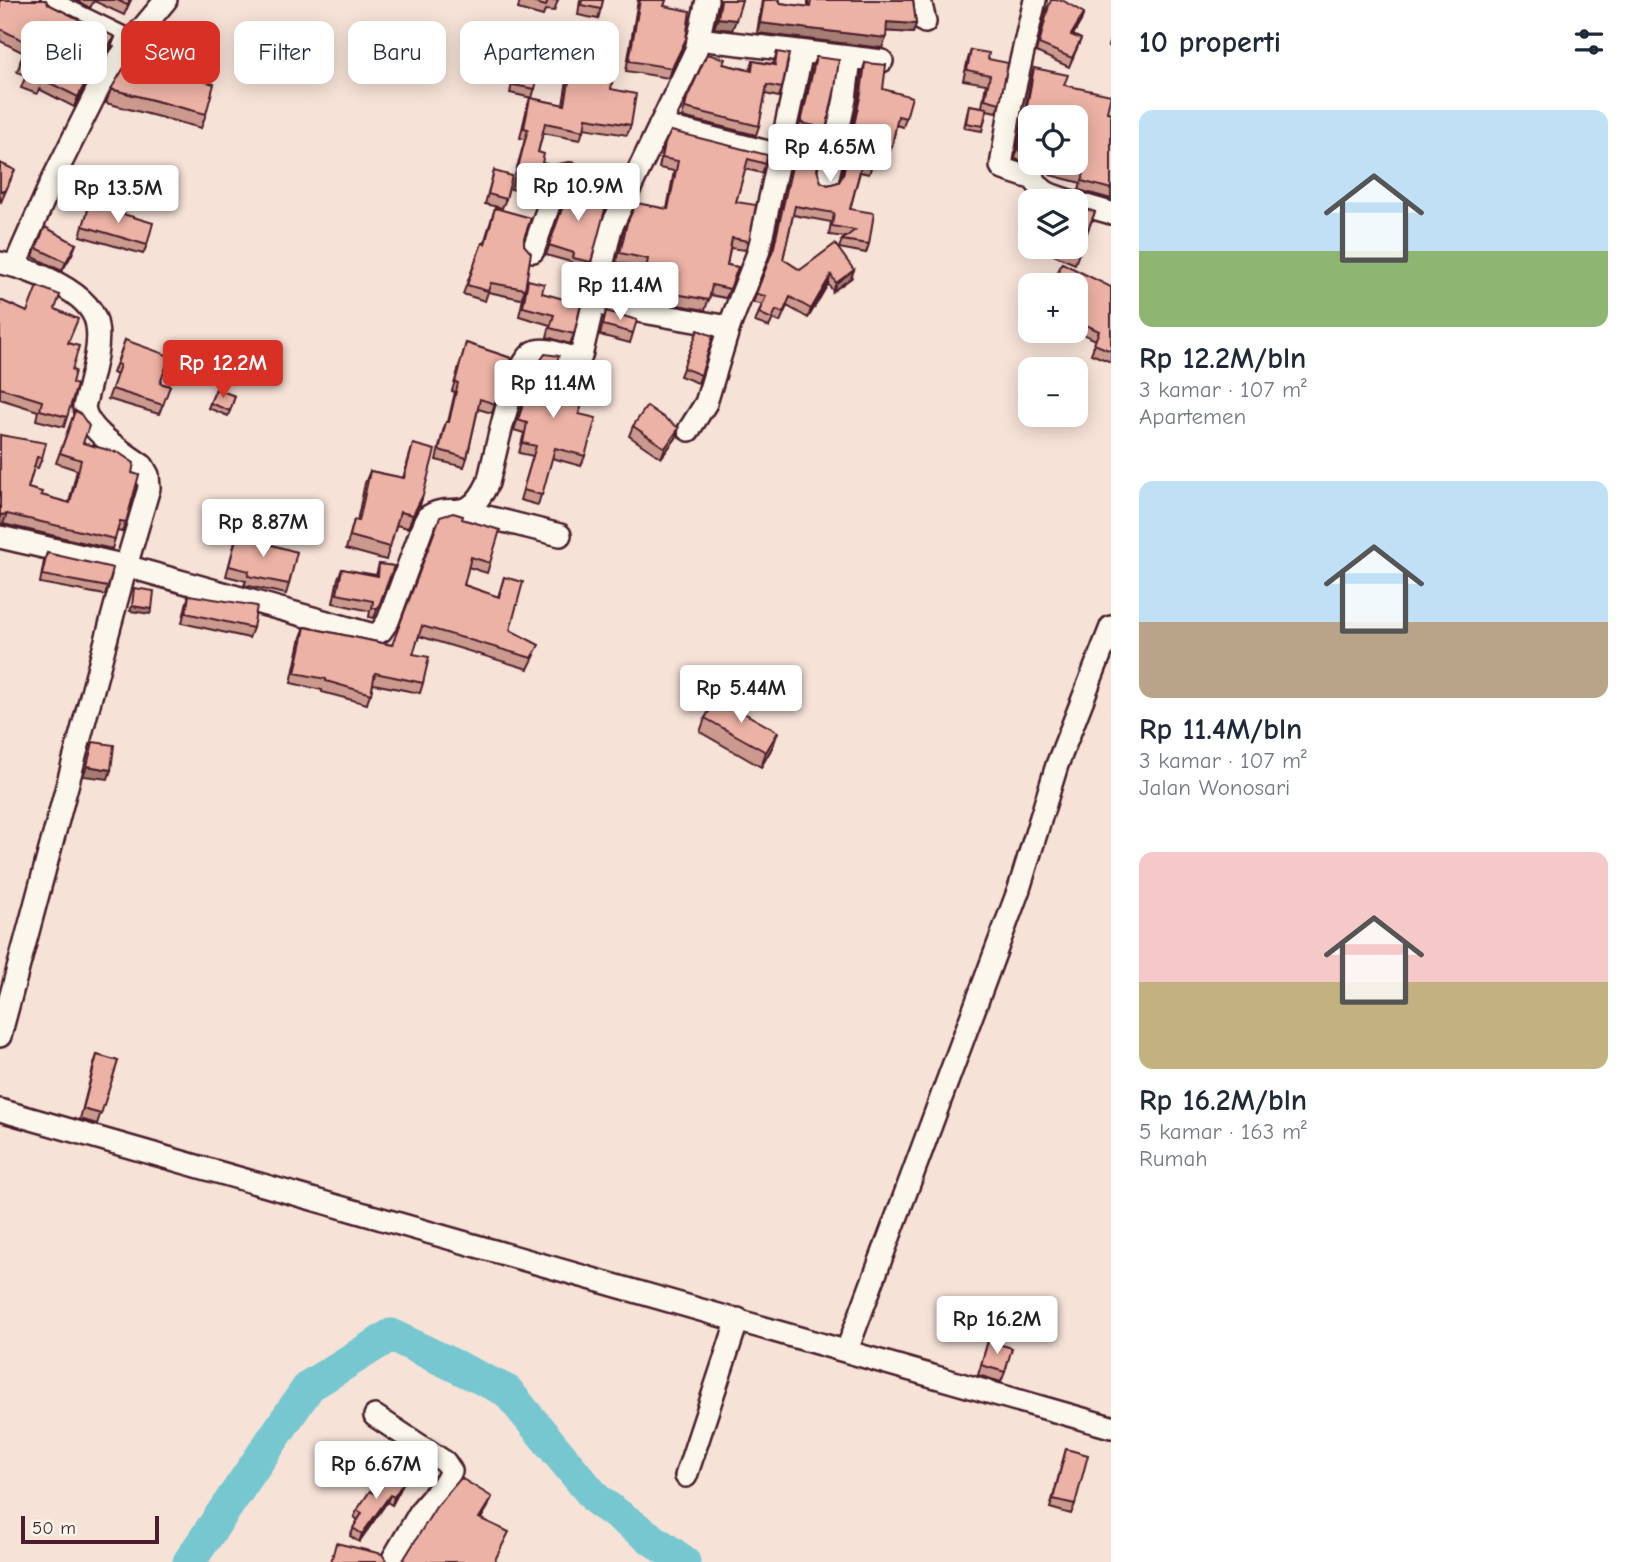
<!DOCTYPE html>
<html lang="id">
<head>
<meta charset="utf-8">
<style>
  body { margin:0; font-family:"Comic Neue",sans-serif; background:#f2f2f3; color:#1f2937; height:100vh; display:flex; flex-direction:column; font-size:26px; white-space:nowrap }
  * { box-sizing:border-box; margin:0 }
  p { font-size:23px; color:#747a83 }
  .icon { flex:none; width:38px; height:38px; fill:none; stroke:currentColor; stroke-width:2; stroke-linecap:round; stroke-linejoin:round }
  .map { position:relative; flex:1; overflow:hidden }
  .drawer { display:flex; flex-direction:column; background:#fff; width:525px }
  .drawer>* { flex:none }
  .top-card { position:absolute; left:21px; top:21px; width:665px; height:63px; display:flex; gap:14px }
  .buttons { position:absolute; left:1018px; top:105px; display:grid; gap:14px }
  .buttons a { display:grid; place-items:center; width:70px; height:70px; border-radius:14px; background:#fff; box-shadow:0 4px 18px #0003; font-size:35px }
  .scale { position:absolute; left:21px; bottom:18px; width:138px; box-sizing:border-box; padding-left:7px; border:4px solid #4a1f2b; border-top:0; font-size:19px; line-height:24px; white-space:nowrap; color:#4a1f2b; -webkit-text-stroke:5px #fbf7ec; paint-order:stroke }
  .price { position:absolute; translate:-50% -60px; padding:0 16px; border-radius:7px; background:#fff; color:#222; font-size:23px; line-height:46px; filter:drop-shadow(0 2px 4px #0008) }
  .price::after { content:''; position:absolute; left:50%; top:42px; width:21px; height:16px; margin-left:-10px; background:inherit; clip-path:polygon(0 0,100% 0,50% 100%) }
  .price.current { background:#d93025; color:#fff }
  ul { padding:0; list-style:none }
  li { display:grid; align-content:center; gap:14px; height:371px; padding:0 28px }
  li span { display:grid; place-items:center; height:217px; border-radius:14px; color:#555 }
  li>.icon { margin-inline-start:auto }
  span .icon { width:126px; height:126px; fill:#fffc; stroke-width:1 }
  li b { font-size:30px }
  h2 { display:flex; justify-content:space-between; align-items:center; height:84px; padding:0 28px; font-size:30px }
  .tag { padding:0 24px; border-radius:14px; background:#fff; box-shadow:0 4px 18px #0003; font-size:24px; line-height:63px }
  .tag.current { background:#d93025; color:#fff }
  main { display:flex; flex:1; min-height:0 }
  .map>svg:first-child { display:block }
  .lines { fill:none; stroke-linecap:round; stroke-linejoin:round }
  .river { stroke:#77c7d0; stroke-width:33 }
  .minor-casing { stroke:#4a1f2b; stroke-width:26 }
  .minor { stroke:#fbf7ec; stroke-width:21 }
  .wall { fill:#cb998e; stroke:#4a1f2b; stroke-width:2; fill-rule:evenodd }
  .shaded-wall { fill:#a57d74; stroke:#4a1f2b; stroke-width:2 }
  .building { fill:#ecb2a5; stroke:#4a1f2b; stroke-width:2 }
</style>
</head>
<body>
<main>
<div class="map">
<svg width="1111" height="1562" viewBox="0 0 1111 1562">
  <rect width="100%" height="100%" fill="#f6e2d7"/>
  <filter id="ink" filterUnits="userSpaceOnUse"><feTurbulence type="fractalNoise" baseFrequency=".0143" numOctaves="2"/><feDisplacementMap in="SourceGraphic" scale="14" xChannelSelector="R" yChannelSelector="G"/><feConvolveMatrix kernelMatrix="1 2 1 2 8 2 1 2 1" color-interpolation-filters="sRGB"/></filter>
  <g filter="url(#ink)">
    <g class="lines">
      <polyline class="river" points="189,1562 309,1386 391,1335 507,1391 597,1500 684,1562"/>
      <defs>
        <g id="minor">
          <polyline points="53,0 51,3 131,42"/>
          <polyline points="920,0 925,22"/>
          <path d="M1035,0L1011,104L1001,166L1003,169L1034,179C1043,195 1053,195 1070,201"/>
          <polyline points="698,39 882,61"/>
          <polyline points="660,125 780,155"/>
          <polyline points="827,181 845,99 850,58"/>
          <polyline points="1076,203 1111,213"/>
          <polyline points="533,251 559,176 570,174 628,191"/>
          <path d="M0,263C29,268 93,292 97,326C101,349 89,384 84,407C87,431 124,452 143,466L148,475L149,488L126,566L374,635L381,631L388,621L426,518C452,499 466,528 488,483C495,457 512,364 534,352C545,346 564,356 575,359L581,356L611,228L696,50L707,0"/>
          <polyline points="15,265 52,181 100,85 131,42 166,0"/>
          <polyline points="592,303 729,327 758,253 802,52"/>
          <polyline points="689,430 706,403 729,327"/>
          <polyline points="463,511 560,535"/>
          <polyline points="0,537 126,566 0,1036"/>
          <polyline points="0,1110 1111,1427"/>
          <polyline points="847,1350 1019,889 1057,765 1111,627"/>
          <polyline points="375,1416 445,1462 451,1471 446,1481 422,1509 391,1562"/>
          <polyline points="686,1476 738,1319"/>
        </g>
      </defs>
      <use href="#minor" class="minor-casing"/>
      <use href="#minor" class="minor"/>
    </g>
    <g class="wall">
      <polygon points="0,0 48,4 115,37 111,47 89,78 74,107 39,89 37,94 21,88 26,75 17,72 24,53 0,41"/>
      <polygon points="75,0 131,0 124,15 94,1 90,8"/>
      <polygon points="520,0 558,0 554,11 545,10 543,16 518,9"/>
      <polygon points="580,0 603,0 598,19 578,15"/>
      <polygon points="638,0 666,0 664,6 686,39 668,78 626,71"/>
      <polygon points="720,0 742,0 732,30 714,28"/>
      <polygon points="762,0 780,0 780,3 808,7 808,0 913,0 916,24 913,33 886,31 882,48 757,33"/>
      <polygon points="1049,5 1081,21 1073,35 1081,39 1069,67 1036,52 1045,13"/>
      <polygon points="1111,36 1111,47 1108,46"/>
      <polygon points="494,41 541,68 538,76 532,98 510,93 514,75 487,69 491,49"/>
      <polygon points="575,46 611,89 631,125 627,135 584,128 580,140 543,133 538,152 542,163 549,165 538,196 511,189 525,139 520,138 527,108 530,98 563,105 571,56"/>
      <polygon points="971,50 988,59 1000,103 996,112 987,110 982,131 964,128 969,105 982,107 986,84 963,80 968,59"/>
      <polygon points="777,52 782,88 779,97 765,94 759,126 756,135 682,117 687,98 723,64 750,70 753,61 773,64"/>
      <polygon points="816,57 817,170 821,182 828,185 839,182 841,179 858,102 862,72 865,63 883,89 906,118 903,127 896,125 892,146 889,154 876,152 869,174 860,172 850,209 869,244 866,253 839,248 842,240 845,237 829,235 831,222 793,215 783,259 800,270 851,278 833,291 828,284 808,318 787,306 780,322 773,319 769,327 755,322 762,304 753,303 771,255 791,161 795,153 809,156 812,135 798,132 812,66"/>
      <path d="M1034,68L1064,85L1107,112L1111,113V199L1079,190L1081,183L1050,175L1052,170L1015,159L1031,78ZM1031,117L1076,163H1031Z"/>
      <polygon points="111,89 206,114 201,128 106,103"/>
      <polygon points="671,131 766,164 762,173 745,169 736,202 749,241 745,250 730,248 727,265 738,267 726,298 710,295 705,310 638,298 645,269 616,262 623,232 627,223 667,209 674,171 659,168 662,153"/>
      <polygon points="0,163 11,179 1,202 0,201"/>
      <polygon points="494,171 506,199 502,208 485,204"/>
      <polygon points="573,178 584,199 591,262 587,272 570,267 571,262 546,255"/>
      <polygon points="90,204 147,245 143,254 80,236"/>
      <polygon points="495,208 524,238 525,289 521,299 488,292 485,301 463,294 482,243 484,243"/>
      <polygon points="1095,212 1075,264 1051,254 1054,247 1076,247"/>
      <polygon points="76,244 72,254 62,271 33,257 36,248"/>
      <polygon points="528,280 574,334 570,344 547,337 550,325 519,316 525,290"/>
      <polygon points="1076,285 1111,287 1111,362 1091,354 1096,340 1076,331"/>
      <polygon points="0,300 27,312 55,309 69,344 72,370 67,417 64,427 36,420 38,411 0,399"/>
      <polygon points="606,311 633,333 630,343 600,335"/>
      <polygon points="698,330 701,375 698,383 680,376"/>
      <polygon points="125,340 160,383 170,386 159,414 108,399 117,375 113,373"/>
      <polygon points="466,343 511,358 492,413 478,409 467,458 464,467 436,460 443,431 446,422 448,422 455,392 452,391"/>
      <polygon points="534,370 552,374 579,414 585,456 581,466 552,458 538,505 520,500 533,456 519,453 524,433 514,430"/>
      <polygon points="216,389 235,396 228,416 208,408"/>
      <polygon points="75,411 83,443 132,473 126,522 122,532 117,531 112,549 3,524 0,435 42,458 38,468 34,467 28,488 41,495 69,503 77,470 56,463"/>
      <polygon points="633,426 676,438 661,458 629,436"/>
      <polygon points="413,444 423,495 419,508 408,528 396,525 386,560 346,549 354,520 357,521 365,483 370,471 403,478"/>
      <polygon points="462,519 490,563 487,573 468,567 464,585 498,597 504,577 510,630 535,655 528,669 419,636 413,654 423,683 420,693 373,684 367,704 322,692 322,690 291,683 301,637 305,627 392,645"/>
      <polygon points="237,535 272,545 289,584 286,594 244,585 246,581 226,576"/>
      <polygon points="47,553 108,587 105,595 40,583 44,561"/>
      <polygon points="379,564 394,566 374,618 369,617 370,611 333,603 338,578 342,569 376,575"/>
      <polygon points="189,595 253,628 249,638 182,623 186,605"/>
      <polygon points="705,718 773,746 761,767 700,732"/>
      <polygon points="97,1055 118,1061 97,1124 80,1119 94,1064"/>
      <polygon points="988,1341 1005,1372 1001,1382 978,1375"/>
      <polygon points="1066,1449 1075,1504 1071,1514 1050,1508"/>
      <polygon points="403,1483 400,1490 392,1505 387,1502 359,1542 350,1536 358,1520 354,1517 357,1510 373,1493"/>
    </g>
    <g class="shaded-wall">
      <polygon points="1084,13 1081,21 1068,43 1071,35"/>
      <polygon points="718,18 736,20 732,30 714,28"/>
      <polygon points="887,22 916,24 913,33 883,31"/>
      <polygon points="760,23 886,38 882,48 757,33"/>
      <polygon points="115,37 111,47 89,78 74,107 78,97 93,67"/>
      <polygon points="686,39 682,49 668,78 672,68"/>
      <polygon points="76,244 72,254 62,271 66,262"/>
      <polygon points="854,270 851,278 833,291 836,283"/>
      <polygon points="831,275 828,284 808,318 811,309"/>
      <polygon points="679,428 676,438 661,458 665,448"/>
      <polygon points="423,495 419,508 408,528 413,515"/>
      <polygon points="7,514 3,524 0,525 0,515"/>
      <polygon points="132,606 152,609 150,614 130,611"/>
      <polygon points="778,732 773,746 761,767 766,752"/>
      <polygon points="87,766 111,770 108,779 83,776"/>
      <polygon points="403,1483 400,1490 392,1505 394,1497"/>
      <polygon points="390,1495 387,1502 359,1542 362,1534"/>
      <polygon points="492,1497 488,1507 476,1527 479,1518"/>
    </g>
    <g class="building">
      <polygon points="0,0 46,0 48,4 115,37 93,67 78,97 42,79 40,84 25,78 29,65 20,62 28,43 0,29"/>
      <polygon points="117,0 130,0 127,5"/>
      <polygon points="525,0 548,0 546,6"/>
      <polygon points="582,0 603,0 601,9 581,5"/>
      <polygon points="640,0 666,0 664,6 690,11 686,39 672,68 629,61"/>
      <polygon points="721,0 742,0 736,20 718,18"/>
      <polygon points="764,0 780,0 780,3 810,7 811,0 913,0 916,24 887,22 886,38 760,23"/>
      <polygon points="1051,0 1062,0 1084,13 1071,35 1081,39 1072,58 1039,44 1049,5"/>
      <polygon points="494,41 545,50 541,68 539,67 535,89 513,85 517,66 490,61"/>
      <polygon points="575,46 617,53 611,89 636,94 631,125 586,118 584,131 545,123 538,152 544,154 542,163 549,165 542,187 515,179 528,129 524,128 530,98 565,105"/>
      <polygon points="971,50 989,53 988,59 1008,63 1000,103 985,99 990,75 967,70"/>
      <polygon points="777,52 789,54 782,88 767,85 759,126 685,108 687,98 707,54 725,59 723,64 752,71 753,61 775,65"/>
      <polygon points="816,57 839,60 835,88 817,170 821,182 828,185 839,182 843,175 861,93 865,63 886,65 883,89 912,97 906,118 898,116 892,146 878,143 872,166 862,163 850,209 874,213 869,244 842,240 855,230 832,226 834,213 795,206 783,259 800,270 835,244 854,270 836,283 831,275 811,309 790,297 783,313 776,310 772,319 759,313 766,296 756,294 774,247 795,153 810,156 815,126 801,123"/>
      <polygon points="128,61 214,84 206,114 111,89"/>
      <polygon points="1034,68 1068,75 1064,85 1111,95 1107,112 1111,113 1111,189 1082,181 1084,173 1054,166 1054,163 1076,163 1076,117 1031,117 1031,153 1019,150"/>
      <polygon points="969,105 987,108 983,126 966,123"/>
      <polygon points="671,131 767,155 766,164 748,159 736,202 756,205 749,241 732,238 727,265 738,267 730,289 712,285 709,300 642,288 648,259 620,253 627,223 636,203 668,209 678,161 662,158 665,143"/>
      <polygon points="0,163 15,170 4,192 0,190"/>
      <polygon points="494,171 512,176 506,199 488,194"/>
      <polygon points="573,178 588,182 584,199 606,206 591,262 573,258 574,253 549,245"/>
      <polygon points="90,204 153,223 147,245 83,226"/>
      <polygon points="1076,206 1095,212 1078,254 1060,247 1076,247"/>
      <polygon points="495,208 531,218 524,238 524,245 531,253 525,289 491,283 488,291 467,285 482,243 485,244"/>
      <polygon points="45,227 76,244 66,262 36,248"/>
      <polygon points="1062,263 1111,287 1111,351 1094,344 1099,331 1076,320 1076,285 1051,285"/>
      <polygon points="528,280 544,284 542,293 581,304 574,334 550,328 554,315 523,307"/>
      <polygon points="37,286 60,295 55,309 78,319 68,343 79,346 72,370 75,371 72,383 77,385 67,417 40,410 42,401 0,388 0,300 27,312"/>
      <polygon points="606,311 637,320 633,333 603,325"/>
      <polygon points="698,330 713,336 701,375 683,368"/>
      <polygon points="125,340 170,356 160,383 170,386 163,405 112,389 120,365 117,364"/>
      <polygon points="466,343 511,358 495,404 480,399 467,458 439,450 446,422 449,422 458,383 455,382"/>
      <polygon points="545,354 559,356 552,374 588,384 579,414 596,418 585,456 555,448 542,495 523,490 536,446 523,443 527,423 518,420 534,370"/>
      <polygon points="216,389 235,396 230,411 210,403"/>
      <polygon points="647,406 679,428 665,448 633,426"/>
      <polygon points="75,411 80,413 89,426 83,443 119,453 134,463 132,473 139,475 126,522 120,521 115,539 7,514 0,515 0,435 46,443 42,458 37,457 28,488 42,492 41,495 70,503 81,460 60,453"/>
      <polygon points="413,444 435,450 423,495 413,515 400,512 390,547 350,536 354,520 359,521 370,471 404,478"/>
      <polygon points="453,513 463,516 462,519 500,530 490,563 471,557 464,585 499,597 504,577 523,582 510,630 539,645 532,658 422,626 413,654 429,657 423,683 375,673 371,694 326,681 326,679 295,673 305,627 392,645 440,517"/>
      <polygon points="237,535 258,540 259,535 274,539 272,545 297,552 289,584 248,576 249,571 229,566"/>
      <polygon points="47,553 113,568 108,587 42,575"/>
      <polygon points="379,564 394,566 378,608 372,608 373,601 337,594 342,569 378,576"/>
      <polygon points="134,588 154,591 152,609 132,606"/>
      <polygon points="189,595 257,606 253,628 186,613"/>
      <polygon points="717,698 778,732 766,752 705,718"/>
      <polygon points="93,742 114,745 111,770 87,766"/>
      <polygon points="97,1055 118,1061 101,1114 83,1109"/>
      <polygon points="988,1341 1012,1348 1005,1372 981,1365"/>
      <polygon points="1066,1449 1088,1455 1075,1504 1053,1499"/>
      <polygon points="385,1473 403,1483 394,1497 390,1495 362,1534 353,1528 362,1513 357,1510 370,1491 373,1493"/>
      <polygon points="461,1478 492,1497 479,1518 509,1532 494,1562 402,1562 436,1507"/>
      <polygon points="336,1543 382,1554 387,1562 331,1562"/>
    </g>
  </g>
</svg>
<div class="buttons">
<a><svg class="icon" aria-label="locate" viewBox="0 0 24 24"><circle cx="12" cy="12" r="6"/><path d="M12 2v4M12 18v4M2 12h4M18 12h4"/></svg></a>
<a><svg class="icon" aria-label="layers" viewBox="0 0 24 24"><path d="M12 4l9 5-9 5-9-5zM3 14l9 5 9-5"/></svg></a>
<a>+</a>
<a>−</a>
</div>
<div class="scale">50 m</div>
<b class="price" style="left:830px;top:184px">Rp 4.65M</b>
<b class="price" style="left:578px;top:223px">Rp 10.9M</b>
<b class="price" style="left:118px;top:225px">Rp 13.5M</b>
<b class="price" style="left:620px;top:322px">Rp 11.4M</b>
<b class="price current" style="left:223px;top:400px">Rp 12.2M</b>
<b class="price" style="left:553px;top:420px">Rp 11.4M</b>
<b class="price" style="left:263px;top:559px">Rp 8.87M</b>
<b class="price" style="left:741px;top:725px">Rp 5.44M</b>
<b class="price" style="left:997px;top:1356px">Rp 16.2M</b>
<b class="price" style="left:376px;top:1501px">Rp 6.67M</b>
<div class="top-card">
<a class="tag">Beli</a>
<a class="tag current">Sewa</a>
<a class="tag">Filter</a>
<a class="tag">Baru</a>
<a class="tag">Apartemen</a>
</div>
</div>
<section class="drawer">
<h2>10 properti<svg class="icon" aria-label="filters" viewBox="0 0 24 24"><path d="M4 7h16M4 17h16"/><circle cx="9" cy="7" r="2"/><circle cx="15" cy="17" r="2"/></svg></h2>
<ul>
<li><span style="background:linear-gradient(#bfe0f5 65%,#8fb573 0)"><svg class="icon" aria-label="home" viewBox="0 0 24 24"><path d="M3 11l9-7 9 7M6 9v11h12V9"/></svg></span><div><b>Rp 12.2M/bln</b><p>3 kamar · 107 m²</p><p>Apartemen</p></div></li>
<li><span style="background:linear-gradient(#bfe0f5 65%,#b9a48a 0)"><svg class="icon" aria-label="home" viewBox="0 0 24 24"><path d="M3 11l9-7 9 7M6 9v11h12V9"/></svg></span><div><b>Rp 11.4M/bln</b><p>3 kamar · 107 m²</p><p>Jalan Wonosari</p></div></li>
<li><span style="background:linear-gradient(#f6c9c9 60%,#c2b280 0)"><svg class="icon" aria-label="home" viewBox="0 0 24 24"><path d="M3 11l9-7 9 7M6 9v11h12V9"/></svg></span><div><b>Rp 16.2M/bln</b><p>5 kamar · 163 m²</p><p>Rumah</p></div></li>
</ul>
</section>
</main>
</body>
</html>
